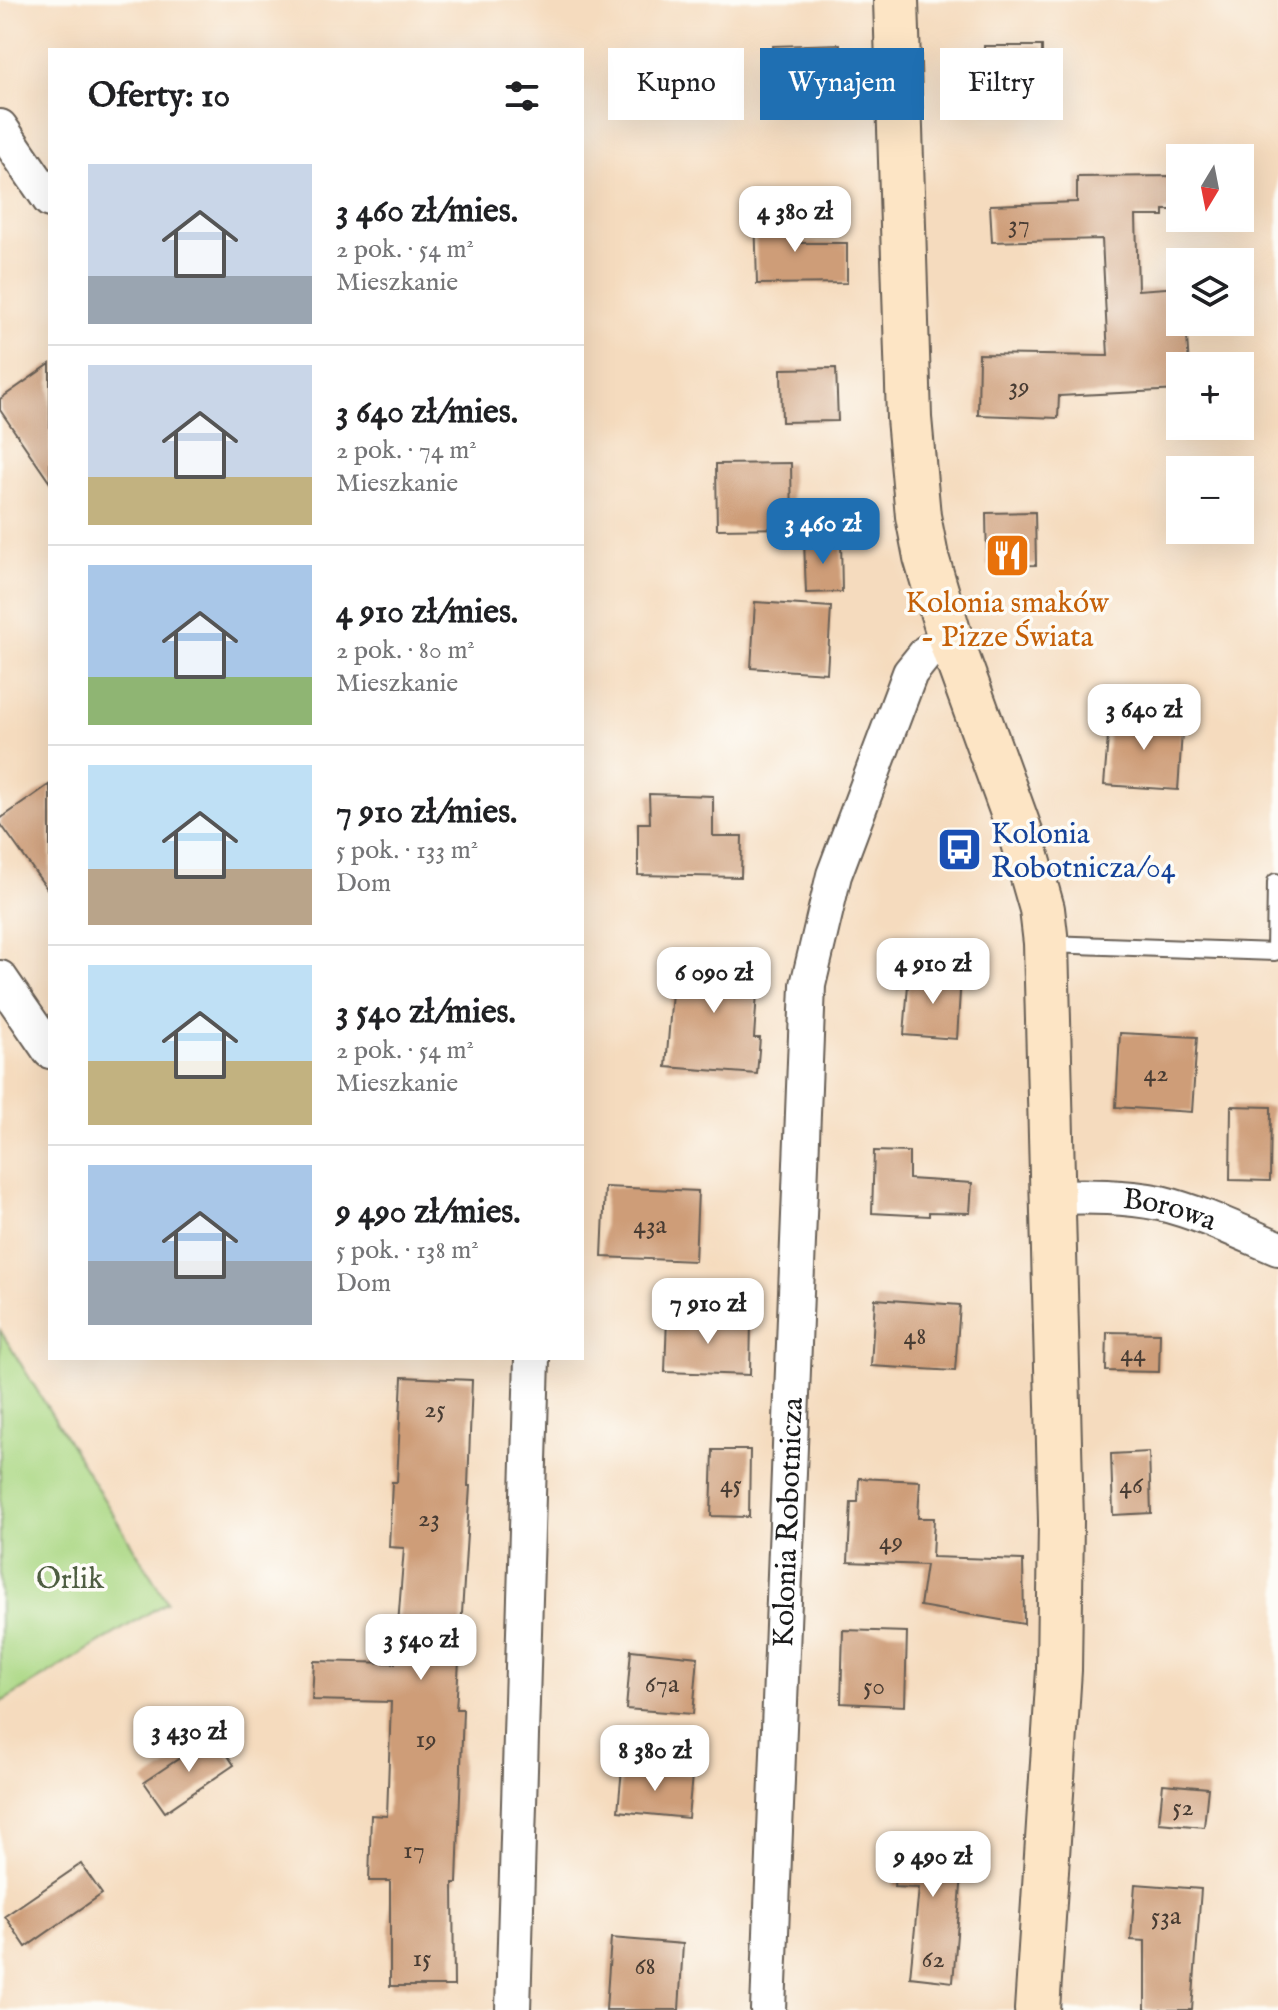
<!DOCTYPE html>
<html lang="pl">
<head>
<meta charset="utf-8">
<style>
  body { margin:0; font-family:"IM FELL English",serif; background:#f6f6f6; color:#202124; height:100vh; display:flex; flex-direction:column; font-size:30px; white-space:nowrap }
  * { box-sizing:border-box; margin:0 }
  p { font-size:26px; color:#757577 }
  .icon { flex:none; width:44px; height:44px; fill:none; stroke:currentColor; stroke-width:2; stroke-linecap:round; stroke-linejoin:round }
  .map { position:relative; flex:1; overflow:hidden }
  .panel { position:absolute; left:48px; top:48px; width:536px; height:1312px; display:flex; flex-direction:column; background:#fff; border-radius:0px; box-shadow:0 8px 32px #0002 }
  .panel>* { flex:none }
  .banner { position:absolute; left:608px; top:48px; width:550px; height:72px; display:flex; gap:16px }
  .needle { width:52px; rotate:190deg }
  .controls { position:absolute; left:1166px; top:144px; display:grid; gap:16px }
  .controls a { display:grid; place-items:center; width:88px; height:88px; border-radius:0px; background:#fff; box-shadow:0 8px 32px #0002; font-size:40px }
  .price { position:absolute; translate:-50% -68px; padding:0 18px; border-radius:16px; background:#fff; color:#222; font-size:26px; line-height:52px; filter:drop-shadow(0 2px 4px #0008) }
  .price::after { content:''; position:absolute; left:50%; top:48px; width:24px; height:18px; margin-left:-12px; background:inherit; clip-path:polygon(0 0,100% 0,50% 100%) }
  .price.current { background:#1f6fb2; color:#fff }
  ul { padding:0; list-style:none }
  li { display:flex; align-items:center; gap:24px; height:200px; padding:0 40px }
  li+li { border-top:2px solid #e0e0e0 }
  li span { display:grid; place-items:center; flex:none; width:224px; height:160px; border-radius:0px; color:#555 }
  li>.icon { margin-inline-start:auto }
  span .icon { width:96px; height:96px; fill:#fffc; stroke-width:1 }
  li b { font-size:34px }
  h2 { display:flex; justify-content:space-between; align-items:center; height:96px; padding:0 40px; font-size:34px }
  .tag { padding:0 28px; border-radius:0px; background:#fff; box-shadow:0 8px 32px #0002; font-size:28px; line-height:72px }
  .tag.current { background:#1f6fb2; color:#fff }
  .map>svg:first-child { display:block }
  .green { fill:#acd885; stroke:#647a50; stroke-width:2 }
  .building { fill:#ce9d78 }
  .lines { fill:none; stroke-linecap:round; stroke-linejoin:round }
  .lane-casing { stroke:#685f55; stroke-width:20 }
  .street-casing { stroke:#685f55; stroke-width:38 }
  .secondary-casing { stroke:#685f55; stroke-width:48 }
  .lane { stroke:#fff; stroke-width:16 }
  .street { stroke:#fff; stroke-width:34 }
  .secondary { stroke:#fde5c5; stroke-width:44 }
  .labels { text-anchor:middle; stroke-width:7; stroke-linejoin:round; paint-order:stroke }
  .number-label { font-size:26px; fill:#483c33 }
  .food-label { font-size:30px; fill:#c56008; stroke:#fdfcf7 }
  .transit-label { font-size:30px; fill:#164399; stroke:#fdfcf7; text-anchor:start }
  .street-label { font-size:30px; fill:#1c1c1c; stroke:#fdfcf7 }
  .park-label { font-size:30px; fill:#4e5e41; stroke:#fdfcf7 }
</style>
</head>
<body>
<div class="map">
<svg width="1278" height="2010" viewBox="0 0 1278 2010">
  <rect width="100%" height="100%" fill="#fdfcf7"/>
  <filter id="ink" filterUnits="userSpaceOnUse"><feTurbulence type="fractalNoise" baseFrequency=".0125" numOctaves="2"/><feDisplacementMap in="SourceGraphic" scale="16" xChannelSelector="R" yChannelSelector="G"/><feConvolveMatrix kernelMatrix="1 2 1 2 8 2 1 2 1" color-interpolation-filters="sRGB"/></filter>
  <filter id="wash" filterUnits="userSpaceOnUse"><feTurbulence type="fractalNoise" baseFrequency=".006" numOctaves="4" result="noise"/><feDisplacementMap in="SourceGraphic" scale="32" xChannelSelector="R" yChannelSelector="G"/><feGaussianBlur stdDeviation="1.8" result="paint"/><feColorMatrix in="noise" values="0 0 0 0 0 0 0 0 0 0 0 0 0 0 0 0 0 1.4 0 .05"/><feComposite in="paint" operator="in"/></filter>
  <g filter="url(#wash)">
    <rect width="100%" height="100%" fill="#f5dbbe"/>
    <polygon class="green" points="0,1330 167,1602 0,1703"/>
    <g id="blocks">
      <g class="building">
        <polygon points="840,44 841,112 775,114 773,46"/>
        <polygon points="984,46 1042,46 1042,88 985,88"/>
        <polygon points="1173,176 1173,210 1164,210 1164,216 1136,216 1138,290 1180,287 1180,322 1186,322 1189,366 1180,366 1180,390 1059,396 1058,418 978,415 979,354 1108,356 1102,239 992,242 990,205 1077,202 1077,177"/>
        <polygon points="755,211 794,211 794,243 847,243 847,283 757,284"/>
        <polygon points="50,364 50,483 0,410 0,399"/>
        <polygon points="836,368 838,421 782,422 781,369"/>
        <polygon points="791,463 792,528 717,529 716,464"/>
        <polygon points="1035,512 1036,565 987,566 986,513"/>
        <polygon points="841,539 842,592 806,593 804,540"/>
        <polygon points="755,602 831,607 827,673 751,668"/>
        <polygon points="1110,713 1183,718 1178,790 1104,785"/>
        <polygon points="50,784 50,893 0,823 0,819"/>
        <polygon points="649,794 713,796 713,836 742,836 741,877 638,875 638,823 650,823"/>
        <polygon points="675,955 759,961 754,1038 760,1038 757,1074 666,1067"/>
        <polygon points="909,972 961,976 957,1039 904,1035"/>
        <polygon points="1120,1033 1197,1037 1192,1112 1116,1107"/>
        <polygon points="1231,1106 1271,1107 1270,1181 1230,1180"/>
        <polygon points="874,1151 909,1152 909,1179 972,1183 970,1213 929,1212 929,1216 872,1213"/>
        <polygon points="605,1187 698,1191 695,1261 602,1257"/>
        <polygon points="875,1299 960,1305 955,1371 871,1366"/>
        <polygon points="667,1318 751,1320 750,1375 665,1372"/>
        <polygon points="1107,1332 1160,1333 1159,1372 1106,1371"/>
        <polygon points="402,1377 472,1380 468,1486 470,1486 456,1709 463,1709 457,1883 453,1883 454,1986 390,1986 390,1881 369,1881 371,1815 387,1816 391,1702 312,1700 314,1661 395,1663 404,1548 389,1547 392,1482 397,1482"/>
        <polygon points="713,1450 750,1450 749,1517 711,1516"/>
        <polygon points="1149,1452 1151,1513 1113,1515 1111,1454"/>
        <polygon points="859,1478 920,1481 918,1518 934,1518 932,1557 1023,1560 1024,1624 920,1606 926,1565 848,1562 851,1502 858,1502"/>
        <polygon points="843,1630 907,1632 905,1706 841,1703"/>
        <polygon points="631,1650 698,1657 693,1714 626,1709"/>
        <polygon points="214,1735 234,1765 165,1812 144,1782"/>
        <polygon points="622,1769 692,1775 688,1818 618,1811"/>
        <polygon points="1163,1784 1208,1788 1204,1827 1159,1823"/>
        <polygon points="898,1832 965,1838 953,1982 910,1977 919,1888 894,1887"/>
        <polygon points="81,1864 102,1894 26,1947 5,1916"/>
        <polygon points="1135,1884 1201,1889 1192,2010 1145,2010 1145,1941 1131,1940"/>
        <polygon points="611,1938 683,1944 679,2010 606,2010"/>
      </g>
    </g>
  </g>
  <g filter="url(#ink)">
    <use href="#blocks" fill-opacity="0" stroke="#685f55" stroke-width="2"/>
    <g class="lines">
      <defs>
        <polyline id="lane" points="1048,944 1275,952 1276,882"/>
        <g id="street">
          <polyline points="0,127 50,200"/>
          <polyline points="0,978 50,1051"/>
          <path id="s1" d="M1053,1197C1089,1196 1125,1196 1160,1203C1201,1213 1240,1232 1278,1248"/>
          <polyline points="513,2010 532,1358"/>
          <path id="s2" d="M768,2010L808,985L834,875L910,673L927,652L951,641"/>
        </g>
        <polyline id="secondary" points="896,0 909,418 918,516 926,557 951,641 1020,832 1042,909 1046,943 1061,1521 1059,1670 1037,2010"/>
      </defs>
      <use href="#lane" class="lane-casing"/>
      <use href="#street" class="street-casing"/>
      <use href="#secondary" class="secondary-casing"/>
      <use href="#lane" class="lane"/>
      <use href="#street" class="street"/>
      <use href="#secondary" class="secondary"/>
    </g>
  </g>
  <defs>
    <symbol id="restaurant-square" viewBox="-11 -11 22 22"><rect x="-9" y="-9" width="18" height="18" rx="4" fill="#e8710a" stroke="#fdfcf7"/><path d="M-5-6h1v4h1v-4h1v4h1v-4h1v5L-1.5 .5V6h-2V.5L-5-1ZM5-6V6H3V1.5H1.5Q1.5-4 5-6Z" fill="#fff"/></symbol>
    <symbol id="bus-square" viewBox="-11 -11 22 22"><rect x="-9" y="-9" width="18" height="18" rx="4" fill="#1a4fb4" stroke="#fdfcf7"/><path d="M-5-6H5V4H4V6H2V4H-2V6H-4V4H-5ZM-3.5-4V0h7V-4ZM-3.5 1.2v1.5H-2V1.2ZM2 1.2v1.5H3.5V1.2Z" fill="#fff"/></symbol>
  </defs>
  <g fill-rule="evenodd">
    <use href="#restaurant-square" x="982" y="530" width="51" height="51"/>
    <use href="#bus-square" x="934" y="824" width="51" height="51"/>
  </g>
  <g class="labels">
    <g class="number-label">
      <text x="1019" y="232">37</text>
      <text x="1019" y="394">39</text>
      <text x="1156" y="1081">42</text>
      <text x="650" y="1233">43a</text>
      <text x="915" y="1344">48</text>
      <text x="1133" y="1361">44</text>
      <text x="435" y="1417">25</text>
      <text x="731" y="1492">45</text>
      <text x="1131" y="1493">46</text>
      <text x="429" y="1526">23</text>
      <text x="891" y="1549">49</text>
      <text x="662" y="1692">67a</text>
      <text x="874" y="1694">50</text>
      <text x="426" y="1747">19</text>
      <text x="1183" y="1815">52</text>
      <text x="414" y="1858">17</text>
      <text x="1166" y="1924">53a</text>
      <text x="422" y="1966">15</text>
      <text x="933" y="1967">62</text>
      <text x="645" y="1974">68</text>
    </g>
    <g class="food-label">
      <text x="1007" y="612">Kolonia smaków<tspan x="1007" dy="34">- Pizze Świata</tspan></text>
    </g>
    <g class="transit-label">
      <text x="991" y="843">Kolonia<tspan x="991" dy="34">Robotnicza/04</tspan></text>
    </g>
    <g class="street-label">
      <text dy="10" stroke="none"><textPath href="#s1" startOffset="118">Borowa</textPath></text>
      <text dy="10" stroke="none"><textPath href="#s2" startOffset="488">Kolonia Robotnicza</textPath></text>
    </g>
    <g class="park-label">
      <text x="70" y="1588">Orlik</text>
    </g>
  </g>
</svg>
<div class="controls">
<a><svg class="needle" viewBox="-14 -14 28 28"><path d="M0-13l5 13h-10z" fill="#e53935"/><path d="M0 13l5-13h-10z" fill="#757577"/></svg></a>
<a><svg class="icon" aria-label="layers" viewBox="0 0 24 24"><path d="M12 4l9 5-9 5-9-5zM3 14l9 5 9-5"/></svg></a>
<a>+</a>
<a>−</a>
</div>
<b class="price" style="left:795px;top:254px">4 380 zł</b>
<b class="price current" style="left:823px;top:566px">3 460 zł</b>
<b class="price" style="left:1144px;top:752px">3 640 zł</b>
<b class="price" style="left:933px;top:1006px">4 910 zł</b>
<b class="price" style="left:714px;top:1015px">6 090 zł</b>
<b class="price" style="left:708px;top:1346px">7 910 zł</b>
<b class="price" style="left:421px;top:1682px">3 540 zł</b>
<b class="price" style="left:189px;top:1774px">3 430 zł</b>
<b class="price" style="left:655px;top:1793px">8 380 zł</b>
<b class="price" style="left:933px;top:1899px">9 490 zł</b>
<div class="banner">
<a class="tag">Kupno</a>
<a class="tag current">Wynajem</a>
<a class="tag">Filtry</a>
</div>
<section class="panel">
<h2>Oferty: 10<svg class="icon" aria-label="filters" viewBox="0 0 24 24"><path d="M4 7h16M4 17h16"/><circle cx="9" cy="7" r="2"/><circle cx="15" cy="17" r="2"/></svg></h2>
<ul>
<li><span style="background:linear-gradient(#c9d6e8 70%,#9aa5b1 0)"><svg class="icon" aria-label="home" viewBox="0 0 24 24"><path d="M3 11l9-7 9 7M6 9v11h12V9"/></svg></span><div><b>3 460 zł/mies.</b><p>2 pok. · 54 m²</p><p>Mieszkanie</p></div></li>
<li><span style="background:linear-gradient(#c9d6e8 70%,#c2b280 0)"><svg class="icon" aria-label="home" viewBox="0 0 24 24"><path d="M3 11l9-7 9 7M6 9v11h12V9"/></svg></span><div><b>3 640 zł/mies.</b><p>2 pok. · 74 m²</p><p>Mieszkanie</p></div></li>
<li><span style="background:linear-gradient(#a9c7e8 70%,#8fb573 0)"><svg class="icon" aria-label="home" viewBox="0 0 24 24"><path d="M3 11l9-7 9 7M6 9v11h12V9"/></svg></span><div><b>4 910 zł/mies.</b><p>2 pok. · 80 m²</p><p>Mieszkanie</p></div></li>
<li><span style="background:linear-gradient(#bfe0f5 65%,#b9a48a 0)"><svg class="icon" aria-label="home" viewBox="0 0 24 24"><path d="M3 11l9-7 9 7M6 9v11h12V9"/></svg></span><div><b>7 910 zł/mies.</b><p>5 pok. · 133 m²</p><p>Dom</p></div></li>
<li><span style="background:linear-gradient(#bfe0f5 60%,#c2b280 0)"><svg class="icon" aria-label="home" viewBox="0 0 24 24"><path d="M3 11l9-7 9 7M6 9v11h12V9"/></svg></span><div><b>3 540 zł/mies.</b><p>2 pok. · 54 m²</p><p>Mieszkanie</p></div></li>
<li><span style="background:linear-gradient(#a9c7e8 60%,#9aa5b1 0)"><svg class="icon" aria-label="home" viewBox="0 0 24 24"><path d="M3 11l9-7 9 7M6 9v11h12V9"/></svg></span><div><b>9 490 zł/mies.</b><p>5 pok. · 138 m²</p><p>Dom</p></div></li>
</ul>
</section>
</div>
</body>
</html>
